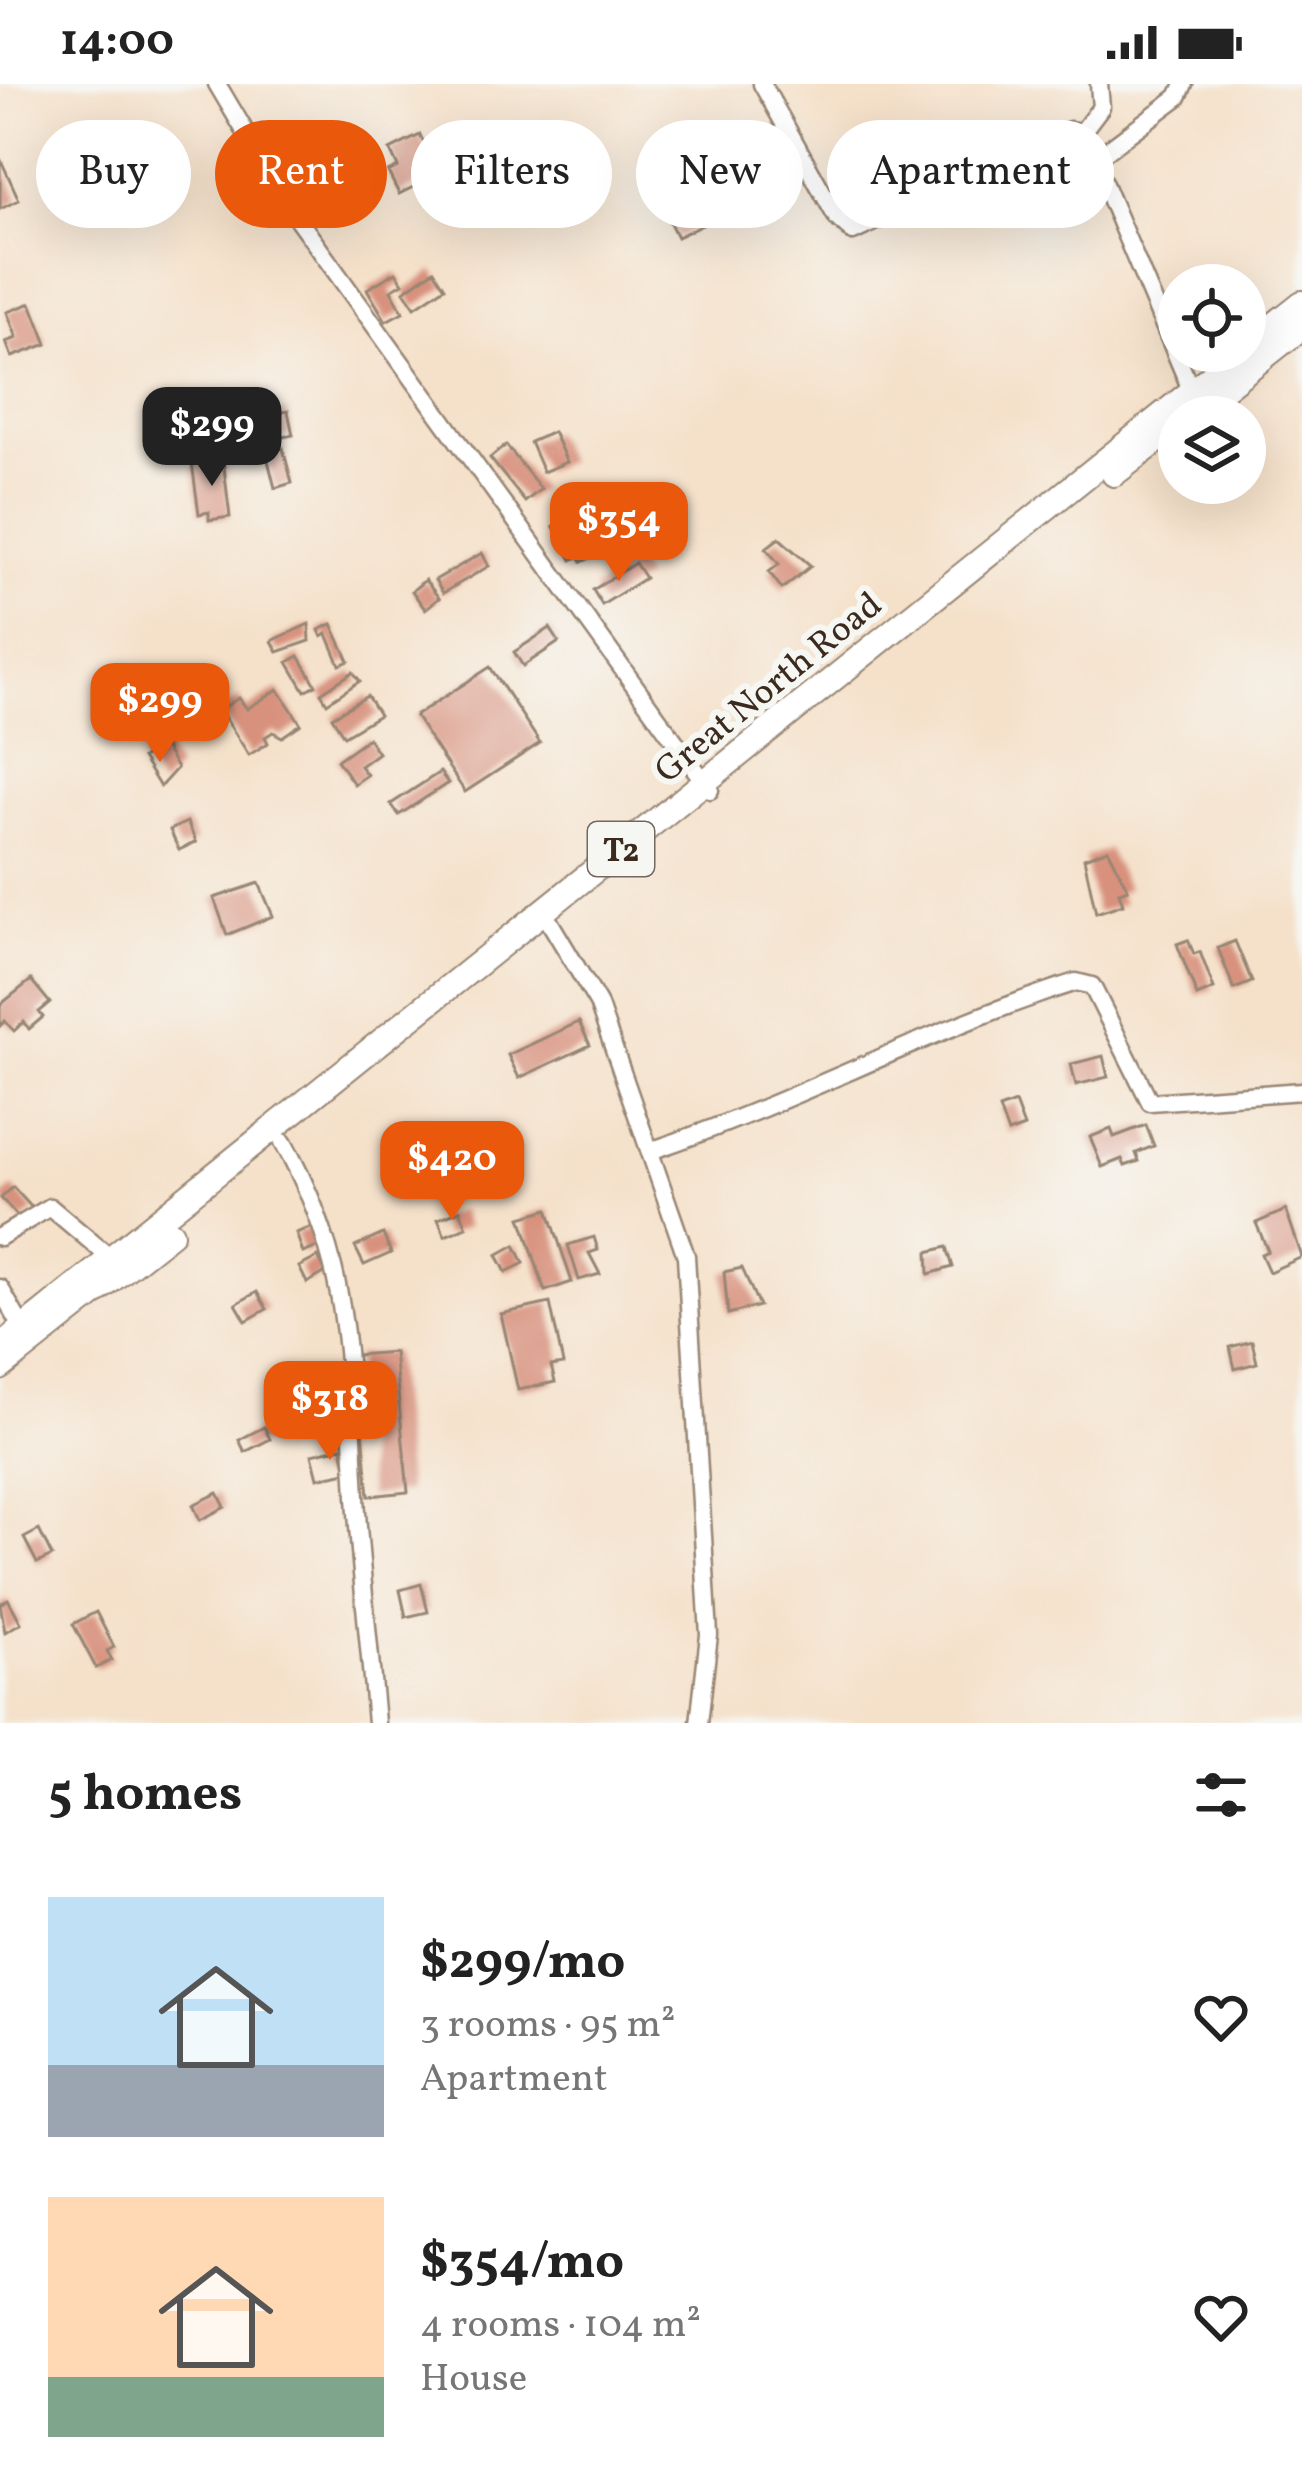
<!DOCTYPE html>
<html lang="en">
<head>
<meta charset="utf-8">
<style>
  body { margin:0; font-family:Vollkorn,serif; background:#f2f2f2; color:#222; height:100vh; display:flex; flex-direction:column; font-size:45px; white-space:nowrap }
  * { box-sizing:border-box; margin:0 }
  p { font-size:39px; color:#767676 }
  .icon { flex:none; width:66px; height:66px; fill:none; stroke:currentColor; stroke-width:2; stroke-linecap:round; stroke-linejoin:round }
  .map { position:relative; height:1639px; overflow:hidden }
  .panel { display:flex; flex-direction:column; background:#fff; flex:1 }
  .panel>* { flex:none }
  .hud { position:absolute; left:36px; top:36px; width:1230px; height:108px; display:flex; gap:24px }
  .tools { position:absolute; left:1158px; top:180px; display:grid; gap:24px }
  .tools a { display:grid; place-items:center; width:108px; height:108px; border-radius:50%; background:#fff; box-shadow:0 12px 48px #0002; font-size:60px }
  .price { position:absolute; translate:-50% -102px; padding:0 27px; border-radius:24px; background:#ea580c; color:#fff; font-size:39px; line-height:78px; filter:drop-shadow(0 3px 6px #0008) }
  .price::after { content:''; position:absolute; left:50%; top:72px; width:36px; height:27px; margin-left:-18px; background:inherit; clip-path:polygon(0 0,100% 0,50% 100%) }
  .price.on { background:#222; color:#fff }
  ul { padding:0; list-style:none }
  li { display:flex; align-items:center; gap:36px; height:300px; padding:0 48px }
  li span { display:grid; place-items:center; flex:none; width:336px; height:240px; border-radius:0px; color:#555 }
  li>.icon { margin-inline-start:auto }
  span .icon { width:144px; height:144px; fill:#fffc; stroke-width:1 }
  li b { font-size:51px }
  h2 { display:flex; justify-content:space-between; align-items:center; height:144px; padding:0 48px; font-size:51px }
  .pill { padding:0 42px; border-radius:54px; background:#fff; box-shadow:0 12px 48px #0002; font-size:42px; line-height:108px }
  .pill.on { background:#ea580c; color:#fff }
  .status { display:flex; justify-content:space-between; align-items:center; height:84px; padding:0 60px; background:#fff; direction:ltr }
  .status svg { height:33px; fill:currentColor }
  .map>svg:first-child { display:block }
  .building { fill:#d8917d }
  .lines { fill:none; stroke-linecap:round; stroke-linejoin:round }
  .minor-casing { stroke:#988674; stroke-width:21 }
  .highway-casing { stroke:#988674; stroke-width:28 }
  .minor { stroke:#fff; stroke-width:16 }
  .highway { stroke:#fff; stroke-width:24 }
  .labels { text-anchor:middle; stroke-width:12; stroke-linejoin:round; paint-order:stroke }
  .shield { fill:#f6f6f2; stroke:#73675e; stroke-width:3 }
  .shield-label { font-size:33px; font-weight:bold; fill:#3b2a1e }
  .street-label { font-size:36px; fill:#3b2a1e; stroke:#f6f6f2 }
</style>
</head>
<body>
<div class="status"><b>14:00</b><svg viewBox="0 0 49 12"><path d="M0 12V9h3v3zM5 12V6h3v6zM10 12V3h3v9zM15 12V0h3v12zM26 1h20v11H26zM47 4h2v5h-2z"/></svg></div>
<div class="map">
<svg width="1302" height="1639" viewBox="0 0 1302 1639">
  <rect width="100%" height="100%" fill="#f6f6f2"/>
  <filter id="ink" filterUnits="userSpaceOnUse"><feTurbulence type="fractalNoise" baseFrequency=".00833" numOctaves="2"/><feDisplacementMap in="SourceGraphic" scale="24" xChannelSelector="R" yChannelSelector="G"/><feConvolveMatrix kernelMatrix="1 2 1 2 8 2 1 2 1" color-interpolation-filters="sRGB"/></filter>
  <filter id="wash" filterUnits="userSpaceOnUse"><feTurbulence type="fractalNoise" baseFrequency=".004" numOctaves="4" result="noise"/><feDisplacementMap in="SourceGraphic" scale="48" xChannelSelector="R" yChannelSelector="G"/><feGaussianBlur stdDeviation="2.7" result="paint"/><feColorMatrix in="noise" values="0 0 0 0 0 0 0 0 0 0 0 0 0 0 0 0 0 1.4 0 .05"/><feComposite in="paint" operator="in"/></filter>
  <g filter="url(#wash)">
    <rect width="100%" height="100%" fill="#f5e1ca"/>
    <g id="blocks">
      <g class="building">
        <polygon points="420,51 439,90 399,110 388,88 398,83 390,66"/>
        <polygon points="0,74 19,116 0,125"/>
        <polygon points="694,115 706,139 677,153 665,129"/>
        <polygon points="434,186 445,203 415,223 404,207"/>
        <polygon points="396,188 403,199 391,206 403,228 386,237 367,205"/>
        <polygon points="31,219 47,260 12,273 6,258 17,254 7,228"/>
        <polygon points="288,327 293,351 261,357 257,333"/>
        <polygon points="197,340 220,340 220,358 198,358"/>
        <polygon points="553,348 567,378 543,388 530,358"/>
        <polygon points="506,361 541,405 525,418 490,374"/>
        <polygon points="283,364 292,399 275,404 266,368"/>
        <polygon points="223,375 230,433 209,436 209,428 199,430 192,379"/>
        <polygon points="603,416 617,442 608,451 613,460 588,465 592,473 582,478 579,472 572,476 554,443"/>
        <polygon points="779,454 811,482 782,505 769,488 779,480 766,464"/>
        <polygon points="482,469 489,482 443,509 435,496"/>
        <polygon points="635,479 645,494 602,521 593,506"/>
        <polygon points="425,496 439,514 425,525 412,507"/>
        <polygon points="309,540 310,557 278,568 272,557"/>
        <polygon points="332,540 349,577 340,581 327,550 322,553 319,546"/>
        <polygon points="550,544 559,558 523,582 514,568"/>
        <polygon points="299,572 316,601 305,607 288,578"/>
        <polygon points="490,583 540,659 465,708 415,632"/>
        <polygon points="353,588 360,597 327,619 321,609"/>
        <polygon points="278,605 301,640 282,653 273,648 265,653 268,659 249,671 220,626 239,614 247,625"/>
        <polygon points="205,606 218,632 202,639 190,613"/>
        <polygon points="367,612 379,631 344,652 332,633"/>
        <polygon points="368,654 378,669 360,682 367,691 354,700 337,676"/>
        <polygon points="163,661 177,684 160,703 142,674"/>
        <polygon points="440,688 448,699 399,731 391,720"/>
        <polygon points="187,738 196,758 179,766 170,746"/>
        <polygon points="1108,765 1128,805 1119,808 1123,820 1096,829 1084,774"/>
        <polygon points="259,799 273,832 227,851 214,814"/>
        <polygon points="1188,856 1194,870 1200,868 1214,905 1197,912 1177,860"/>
        <polygon points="1235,857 1252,898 1234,905 1218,864"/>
        <polygon points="31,896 50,919 39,928 43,933 29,945 24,938 14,947 5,937 0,942 0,921"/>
        <polygon points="579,938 590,961 519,994 508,971"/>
        <polygon points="1103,972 1108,993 1076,1001 1071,980"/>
        <polygon points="1015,1019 1024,1043 1008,1049 999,1025"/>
        <polygon points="1146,1041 1154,1062 1136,1069 1139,1077 1125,1082 1122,1075 1102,1083 1090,1053 1111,1045 1114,1053"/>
        <polygon points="13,1103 34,1126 22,1137 1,1114"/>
        <polygon points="548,1125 572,1198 545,1207 521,1133"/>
        <polygon points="460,1126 467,1143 445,1152 438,1135"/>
        <polygon points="1286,1126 1302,1173 1269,1188 1261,1170 1268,1167 1256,1139"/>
        <polygon points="313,1143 320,1162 303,1169 296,1149"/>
        <polygon points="383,1150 391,1169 364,1181 355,1163"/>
        <polygon points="594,1153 598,1166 589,1169 600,1190 579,1196 568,1161"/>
        <polygon points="515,1161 524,1179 506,1188 497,1171"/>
        <polygon points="947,1163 953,1183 929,1190 928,1168"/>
        <polygon points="318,1173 326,1188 307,1199 299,1183"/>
        <polygon points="742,1184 759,1222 728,1230 724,1188"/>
        <polygon points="257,1208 267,1225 246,1237 236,1220"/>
        <polygon points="550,1219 563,1280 551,1282 555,1298 518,1306 501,1230"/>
        <polygon points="1252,1257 1257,1279 1235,1285 1230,1263"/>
        <polygon points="394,1268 408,1408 369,1412 356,1271"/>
        <polygon points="264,1343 270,1355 245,1368 239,1356"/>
        <polygon points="342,1363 347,1388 318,1394 312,1370"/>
        <polygon points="218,1409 225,1423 200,1436 193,1421"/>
        <polygon points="39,1446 52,1472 37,1479 24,1454"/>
        <polygon points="421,1500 428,1528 406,1533 400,1506"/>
        <polygon points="8,1515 21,1539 5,1548 0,1520"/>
        <polygon points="96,1528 114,1563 107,1567 112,1576 96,1584 73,1540"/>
      </g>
    </g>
  </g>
  <g filter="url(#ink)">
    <use href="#blocks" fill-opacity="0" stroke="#988674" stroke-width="3"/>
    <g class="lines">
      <defs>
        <g id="minor">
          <polyline points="217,0 294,130 710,706"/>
          <polyline points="762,0 837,134 853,148 1070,46 1082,48 1194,313"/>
          <polyline points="1082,48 1101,23 1099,0"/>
          <polyline points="1091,78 1178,13 1184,0"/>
          <polyline points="543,827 598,919 686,1172 709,1551 699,1639"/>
          <path d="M283,1058C355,1185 348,1289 357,1429C362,1499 370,1569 376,1639"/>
          <path d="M653,1066C797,1017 931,944 1076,898L1092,902L1150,1018L1302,1007"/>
          <polyline points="0,1153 50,1123 119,1181"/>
          <polyline points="0,1204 28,1254"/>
        </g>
        <g id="highway">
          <polyline points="1245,264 1302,219"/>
          <polyline points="1188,333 1302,243"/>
          <polyline points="1114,390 1179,340"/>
          <polyline points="0,1263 1242,267"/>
          <polyline points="0,1284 171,1149"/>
        </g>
      </defs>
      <use href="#minor" class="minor-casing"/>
      <use href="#highway" class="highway-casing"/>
      <use href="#minor" class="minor"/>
      <use href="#highway" class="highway"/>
    </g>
  </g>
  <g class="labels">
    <rect class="shield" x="588" y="738" width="66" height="54" rx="9"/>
    <g class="shield-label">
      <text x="621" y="777">T2</text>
    </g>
    <g class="street-label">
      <text transform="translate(767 602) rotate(-39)" y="13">Great North Road</text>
    </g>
  </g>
</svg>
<div class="tools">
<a><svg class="icon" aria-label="locate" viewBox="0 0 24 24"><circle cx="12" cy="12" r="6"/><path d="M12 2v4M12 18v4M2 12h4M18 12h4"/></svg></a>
<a><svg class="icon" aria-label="layers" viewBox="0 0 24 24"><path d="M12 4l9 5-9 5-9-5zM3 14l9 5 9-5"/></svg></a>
</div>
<b class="price on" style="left:212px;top:405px">$299</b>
<b class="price" style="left:619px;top:500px">$354</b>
<b class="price" style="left:160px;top:681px">$299</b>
<b class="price" style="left:452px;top:1139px">$420</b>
<b class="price" style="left:330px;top:1379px">$318</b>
<div class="hud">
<a class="pill">Buy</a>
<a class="pill on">Rent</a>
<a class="pill">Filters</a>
<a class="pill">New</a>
<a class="pill">Apartment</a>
</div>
</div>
<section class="panel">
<h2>5 homes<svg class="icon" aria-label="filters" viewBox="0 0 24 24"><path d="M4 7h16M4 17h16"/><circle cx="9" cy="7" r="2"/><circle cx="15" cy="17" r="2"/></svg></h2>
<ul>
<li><span style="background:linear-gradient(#bfe0f5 70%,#9aa5b1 0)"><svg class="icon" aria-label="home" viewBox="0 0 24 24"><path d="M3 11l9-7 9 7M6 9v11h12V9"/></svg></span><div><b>$299/mo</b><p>3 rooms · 95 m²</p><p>Apartment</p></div><svg class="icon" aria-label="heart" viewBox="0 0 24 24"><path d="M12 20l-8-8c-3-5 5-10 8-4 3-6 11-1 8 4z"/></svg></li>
<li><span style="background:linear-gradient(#ffd9b3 75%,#7fa58c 0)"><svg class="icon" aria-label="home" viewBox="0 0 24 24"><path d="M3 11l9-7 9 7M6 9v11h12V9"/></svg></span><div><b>$354/mo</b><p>4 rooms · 104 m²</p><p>House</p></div><svg class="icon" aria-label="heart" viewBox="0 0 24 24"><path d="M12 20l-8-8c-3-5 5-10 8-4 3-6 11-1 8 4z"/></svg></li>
</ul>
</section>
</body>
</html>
